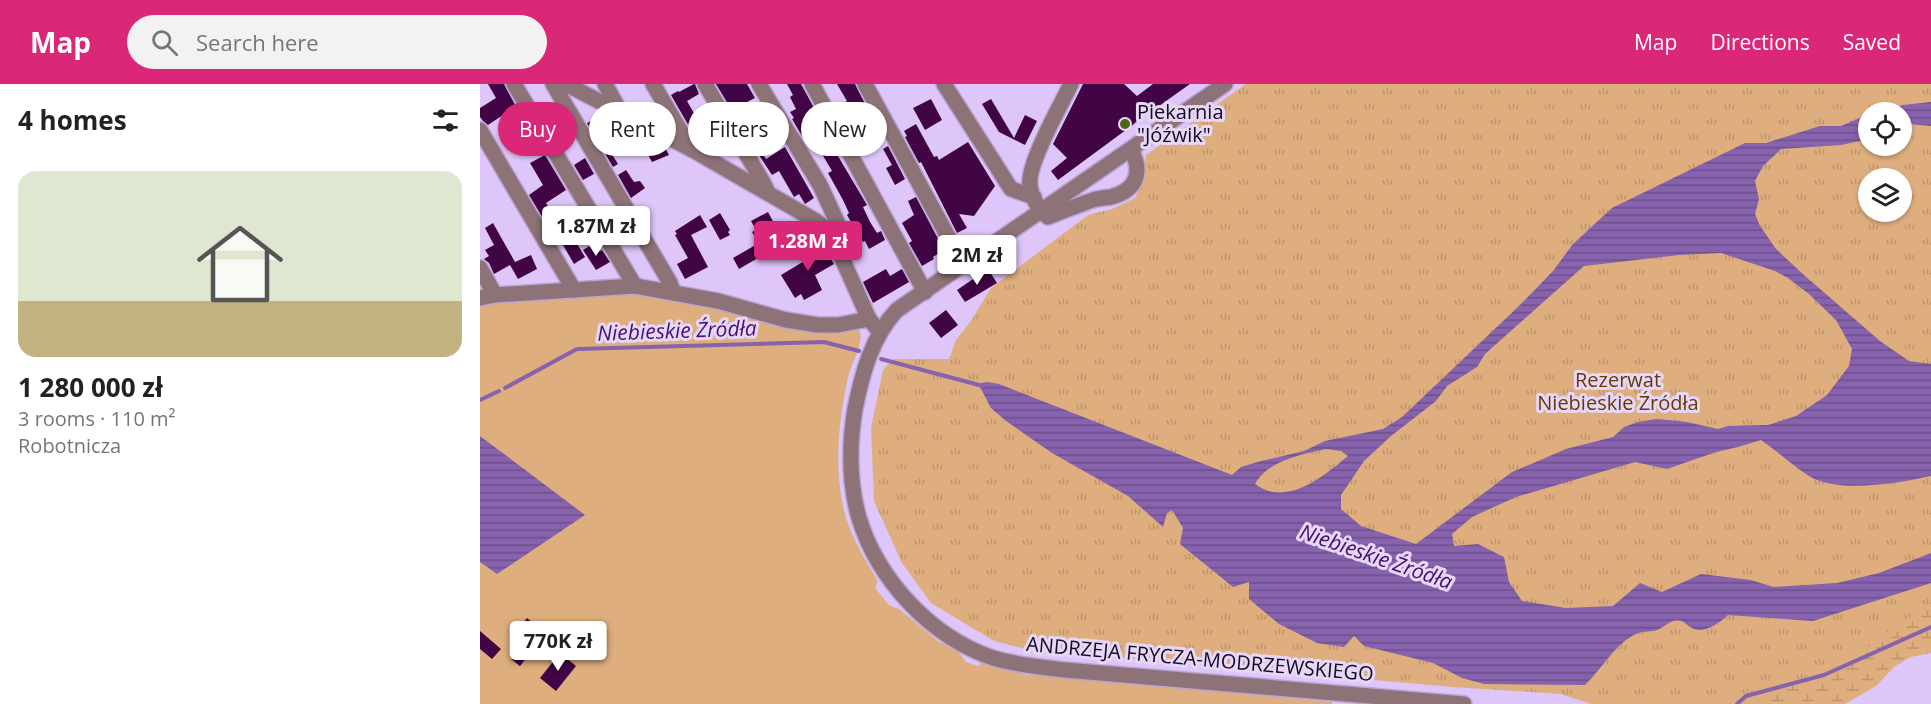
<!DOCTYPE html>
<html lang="en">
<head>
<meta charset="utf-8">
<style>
  body { margin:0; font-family:"Open Sans",sans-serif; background:#f2f2f2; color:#222; height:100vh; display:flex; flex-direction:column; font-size:22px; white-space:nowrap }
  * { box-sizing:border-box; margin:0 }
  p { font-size:20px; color:#767676 }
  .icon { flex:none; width:33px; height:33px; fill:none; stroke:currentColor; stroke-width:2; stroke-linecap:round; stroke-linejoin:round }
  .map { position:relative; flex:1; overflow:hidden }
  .panel { display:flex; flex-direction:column; background:#fff; width:480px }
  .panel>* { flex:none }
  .banner { position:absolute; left:18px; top:18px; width:570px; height:54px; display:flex; gap:12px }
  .tools { position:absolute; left:1378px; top:18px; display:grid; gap:12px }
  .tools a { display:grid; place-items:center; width:54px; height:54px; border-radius:50%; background:#fff; box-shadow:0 2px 4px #0004; font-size:30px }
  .price { position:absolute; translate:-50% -51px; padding:0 14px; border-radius:6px; background:#fff; color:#222; font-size:20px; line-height:39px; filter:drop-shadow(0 2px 3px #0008) }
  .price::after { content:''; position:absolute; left:50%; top:36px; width:18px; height:14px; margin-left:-9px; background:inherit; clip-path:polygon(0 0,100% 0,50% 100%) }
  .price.on { background:#db2777; color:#fff }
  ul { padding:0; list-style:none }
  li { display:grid; align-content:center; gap:12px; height:318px; padding:0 18px }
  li+li { border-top:2px solid #e0e0e0 }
  li span { display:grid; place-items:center; height:186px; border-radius:18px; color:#555 }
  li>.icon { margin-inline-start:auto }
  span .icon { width:108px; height:108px; fill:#fffc; stroke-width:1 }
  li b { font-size:26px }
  h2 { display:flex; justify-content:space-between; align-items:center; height:72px; padding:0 18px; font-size:26px }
  .chip { padding:0 21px; border-radius:27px; background:#fff; box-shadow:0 2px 4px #0004; font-size:21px; line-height:54px }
  .chip.on { background:#db2777; color:#fff }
  header { display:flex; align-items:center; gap:36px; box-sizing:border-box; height:84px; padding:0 30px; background:#db2777; color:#fff }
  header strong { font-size:28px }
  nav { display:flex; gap:33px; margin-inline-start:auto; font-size:21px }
  .search { width:420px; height:54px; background:#f2f2f2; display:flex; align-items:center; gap:15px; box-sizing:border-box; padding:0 21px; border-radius:33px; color:#767676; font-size:22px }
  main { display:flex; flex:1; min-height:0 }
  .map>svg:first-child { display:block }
  .grass { fill:#deae7e }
  .wetland { fill:url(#wetland-marsh) }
  .park { fill:url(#park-tufts); fill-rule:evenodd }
  .water { fill:url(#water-rules); fill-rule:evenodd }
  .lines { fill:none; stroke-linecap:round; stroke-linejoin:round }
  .stream { stroke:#8762ad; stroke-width:4 }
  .building { fill:#410444 }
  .minor-casing { stroke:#baa4d2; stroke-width:18 }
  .minor { stroke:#8d7277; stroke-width:15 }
  .poi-dot { fill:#4c6515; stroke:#e6d7f8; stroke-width:2 }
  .labels { text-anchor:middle; stroke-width:6; stroke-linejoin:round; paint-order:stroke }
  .poi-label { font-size:20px; fill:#140b1e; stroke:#e6d7f8; text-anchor:start }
  .park-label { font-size:20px; fill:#663b00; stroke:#e6d7f8 }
  .street-label { font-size:20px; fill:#140b1e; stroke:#e6d7f8 }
  .water-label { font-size:21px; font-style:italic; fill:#47106d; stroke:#e6d7f8 }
</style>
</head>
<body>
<header>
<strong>Map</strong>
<div class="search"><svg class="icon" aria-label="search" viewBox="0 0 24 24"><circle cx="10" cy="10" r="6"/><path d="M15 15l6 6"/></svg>Search here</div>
<nav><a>Map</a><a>Directions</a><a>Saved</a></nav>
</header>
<main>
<section class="panel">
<h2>4 homes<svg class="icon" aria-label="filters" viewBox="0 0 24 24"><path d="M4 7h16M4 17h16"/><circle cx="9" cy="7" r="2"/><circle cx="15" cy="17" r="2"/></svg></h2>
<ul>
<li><span style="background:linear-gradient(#dfe7d0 70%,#c2b280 0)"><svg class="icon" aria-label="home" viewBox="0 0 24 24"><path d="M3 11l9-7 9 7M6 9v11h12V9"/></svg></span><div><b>1 280 000 zł</b><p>3 rooms · 110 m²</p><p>Robotnicza</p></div></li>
</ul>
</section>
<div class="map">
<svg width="1451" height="620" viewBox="0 0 1451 620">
  <defs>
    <pattern id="wetland-marsh" width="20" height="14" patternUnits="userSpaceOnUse" patternTransform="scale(1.5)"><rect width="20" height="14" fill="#deae7e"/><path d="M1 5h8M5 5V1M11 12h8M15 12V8" fill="none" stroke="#be946c"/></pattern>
    <pattern id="park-tufts" width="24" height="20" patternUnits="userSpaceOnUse" patternTransform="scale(1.5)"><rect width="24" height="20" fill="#deae7e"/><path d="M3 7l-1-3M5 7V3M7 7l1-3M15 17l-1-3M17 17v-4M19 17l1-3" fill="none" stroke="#be946c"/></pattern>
    <pattern id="water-rules" width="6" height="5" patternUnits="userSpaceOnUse" patternTransform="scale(1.5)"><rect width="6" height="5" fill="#8762ad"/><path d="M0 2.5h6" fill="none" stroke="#6d4f8c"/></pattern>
  </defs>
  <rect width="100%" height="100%" fill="#dec5fa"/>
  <path class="grass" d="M155,207L379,245C385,260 371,279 368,293C359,335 354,380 363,422C368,448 384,474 398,497L395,504L409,521L419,525L458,557L479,568L486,578L498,582L502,578L547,591L558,590L852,618V620H0V218Z"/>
  <polygon class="wetland" points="1451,520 1451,569 1431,573 1415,582 1396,602 1365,620 1179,620 1392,538"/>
  <path class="park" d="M766,0H1451V520L1412,544L1389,563L1338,598L1301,601L1287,608L1270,620H1111L1081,610L973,603L546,565L514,557L451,519L422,479L394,417L391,344L403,286L413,275H469L476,256L491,237L511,204L608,131L632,125L655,114L664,95L666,71ZM1389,28H1422V62H1389ZM1389,94H1422V128H1389Z"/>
  <g class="water">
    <polygon points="1451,18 1451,42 1429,40 1422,43 1422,28 1394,28 1423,21"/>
    <path d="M1389,30V55L1361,61L1301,65L1283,82L1275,97L1279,115L1275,130L1280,142L1296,165L1325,192L1400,257L1429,277L1451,280V392C1419,399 1357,410 1329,392C1312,381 1297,367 1281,356L1258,363L1236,368L1187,385L1155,378L1036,413L992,433L972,450L974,462L998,460L1024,473L1029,498L1042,517L1086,524L1133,522L1160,499L1182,508L1221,490L1271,496L1293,503L1357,499L1399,489L1451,469V499L1333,537L1248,531C1239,539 1226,549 1214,545C1204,541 1206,535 1193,537C1187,539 1183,544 1177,546C1171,548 1164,547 1158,549C1135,559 1123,584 1105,601L1004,600L982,594L953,579L884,562L874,552L864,563L837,559L799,540L769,515V498L753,503L700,460L703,444L692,426L687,429L683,443L648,412L572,369L526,337L511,324L500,303L501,299L507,298L519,300L752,391L761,383L781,377L824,367L845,357L903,345L922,333L1040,221L1073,187L1093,160L1132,124L1265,59H1286L1340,42H1361ZM1241,169L1295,187L1308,194L1329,210L1356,236L1372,265L1369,282L1347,311L1316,332L1288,341L1248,342L1238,345L1207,338L1189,336L1176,335L1158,338L1144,343L1133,353L1086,365L1032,388L936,460L881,442L861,425V411L884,377L911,352L956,317L967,302L997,283L1005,270L1104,182L1199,171ZM846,365L861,367L868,372C844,392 806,424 775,400C787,377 822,370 846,365Z"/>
    <polygon points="0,352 105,431 17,490 0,478"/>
  </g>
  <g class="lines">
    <g class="stream">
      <polyline points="401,275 503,302"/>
      <polyline points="25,304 97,265 344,258 379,267"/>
      <polyline points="0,316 19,307"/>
      <polyline points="1257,620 1266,612 1344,591 1451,543"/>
    </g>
  </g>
  <g class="building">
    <polygon points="8,0 24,0 42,34 30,41 23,31 8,41 3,37 0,33 0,24 16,14"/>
    <polygon points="214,0 215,0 219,10 207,17 219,38 210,44 191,11 198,7 199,8"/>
    <polygon points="236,0 267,0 275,14 265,19 270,28 257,35"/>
    <polygon points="307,0 321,0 357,66 355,67 387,121 383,123 390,138 397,149 401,147 405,156 389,165 385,157 383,158 367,131 369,129 363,116 348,89 352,87 332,53 325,57 312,35 314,34 310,28 316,25 310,13 313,11"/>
    <polygon points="357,0 375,0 397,43 394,45 403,59 394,64 390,57 384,60 376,46 370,50 356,24 367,17"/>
    <polygon points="603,0 644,0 657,12 673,0 710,0 672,27 667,26 654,40 578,96 571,87 587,74 573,60"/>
    <polygon points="451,15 462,36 445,46 433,24"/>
    <polygon points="511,15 534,54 545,31 557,37 545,61 519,48 502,20"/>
    <polygon points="111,37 138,80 133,83 107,39"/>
    <polygon points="436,40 454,73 457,72 459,76 488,58 515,102 494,132 479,130 487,144 477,149 441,78 439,79 425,53 427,52 424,47"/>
    <polygon points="275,57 286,75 305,63 334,114 325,120 319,110 314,113 299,87 292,91 271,59"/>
    <polygon points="184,62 189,71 172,78 167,69"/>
    <polygon points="408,62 425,95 415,101 406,84 412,81 403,65"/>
    <polygon points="65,71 86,106 66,119 78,138 82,135 105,173 94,180 79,154 76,156 49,111 63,101 50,79"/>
    <polygon points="105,74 114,90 103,96 94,81"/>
    <polygon points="146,86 154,98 160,97 165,104 151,114 138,91"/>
    <polygon points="436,113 464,166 453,173 454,175 442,182 429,159 432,157 422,139 434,131 428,117"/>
    <polygon points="288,128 296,143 285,149 295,167 287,172 285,170 259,185 253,174 279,159 272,148 276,146 271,137"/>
    <polygon points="240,129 250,146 248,148 250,151 240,156 229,136"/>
    <polygon points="220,131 227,143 211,151 228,183 205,195 197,180 208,174 195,151 197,150 195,147"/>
    <polygon points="13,139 35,178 51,171 57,185 38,195 30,181 14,190 9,179 4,175 9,172 5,166 14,161 5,144"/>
    <polygon points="337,152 354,180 335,191 342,206 324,216 321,210 315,214 301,191 326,176 325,174 335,168 329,157"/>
    <polygon points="113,160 118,168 122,166 130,178 116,186 103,166"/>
    <polygon points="406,185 410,192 422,185 429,198 393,219 383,198"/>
    <polygon points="508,185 517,199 485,218 477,206"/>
    <polygon points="466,226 478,241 461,254 449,239"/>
    <polygon points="47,534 70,553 64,561 59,558 40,582 31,575 47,555 37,547"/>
    <polygon points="0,547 21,565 12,575 0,565"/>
    <polygon points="80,569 96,582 76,607 60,594"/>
  </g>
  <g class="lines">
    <defs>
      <g id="minor">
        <polyline points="34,0 155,202"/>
        <polyline points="73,0 189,197 194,209"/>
        <polyline points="86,0 211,65 336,137 348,146 353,154 389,235 400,248"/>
        <polyline points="125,0 141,29"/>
        <polyline points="173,0 211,65"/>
        <polyline points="225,0 284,100 288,109"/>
        <polyline points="279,0 340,101 357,138 353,154"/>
        <polyline points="332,0 445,208"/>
        <polyline points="385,0 484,182"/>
        <polyline points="464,0 531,105 554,113"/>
        <path d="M591,0C581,21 547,80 550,101C551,113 559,126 568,133C583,127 598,121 613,116C619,114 625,114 631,113C657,106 663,88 651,66"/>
        <path d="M745,0L417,226C392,252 382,290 375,325C369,361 369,399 379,434C398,496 451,553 513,574C536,581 561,583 585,586L984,620"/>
        <polyline points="0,46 94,206"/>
        <polyline points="0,184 15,211"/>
        <polyline points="0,214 15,211 155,202 238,217 306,236 338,241 358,241 389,235"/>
      </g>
    </defs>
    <use href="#minor" class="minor-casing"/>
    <use href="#minor" class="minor"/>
  </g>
  <circle class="poi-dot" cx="645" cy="40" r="6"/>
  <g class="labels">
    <g class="poi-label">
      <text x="657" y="35">Piekarnia<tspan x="657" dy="23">"Jóźwik"</tspan></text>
    </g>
    <g class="park-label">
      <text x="1138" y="303">Rezerwat<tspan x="1138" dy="23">Niebieskie Źródła</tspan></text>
    </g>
    <g class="street-label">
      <text transform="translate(720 575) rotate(5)" y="7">ANDRZEJA FRYCZA-MODRZEWSKIEGO</text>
    </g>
    <g class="water-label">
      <text transform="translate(197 247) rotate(-2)" y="7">Niebieskie Źródła</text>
      <text transform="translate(896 473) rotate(19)" y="7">Niebieskie Źródła</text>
    </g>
  </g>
</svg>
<div class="tools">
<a><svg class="icon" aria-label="locate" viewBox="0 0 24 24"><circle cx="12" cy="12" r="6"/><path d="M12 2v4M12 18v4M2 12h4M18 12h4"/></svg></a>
<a><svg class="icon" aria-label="layers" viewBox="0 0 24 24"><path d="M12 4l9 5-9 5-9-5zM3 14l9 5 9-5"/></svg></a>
</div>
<b class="price" style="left:116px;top:173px">1.87M zł</b>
<b class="price on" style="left:328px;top:188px">1.28M zł</b>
<b class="price" style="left:497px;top:202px">2M zł</b>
<b class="price" style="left:78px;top:588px">770K zł</b>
<div class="banner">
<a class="chip on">Buy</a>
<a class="chip">Rent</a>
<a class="chip">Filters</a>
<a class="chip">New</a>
</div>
</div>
</main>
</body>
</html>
